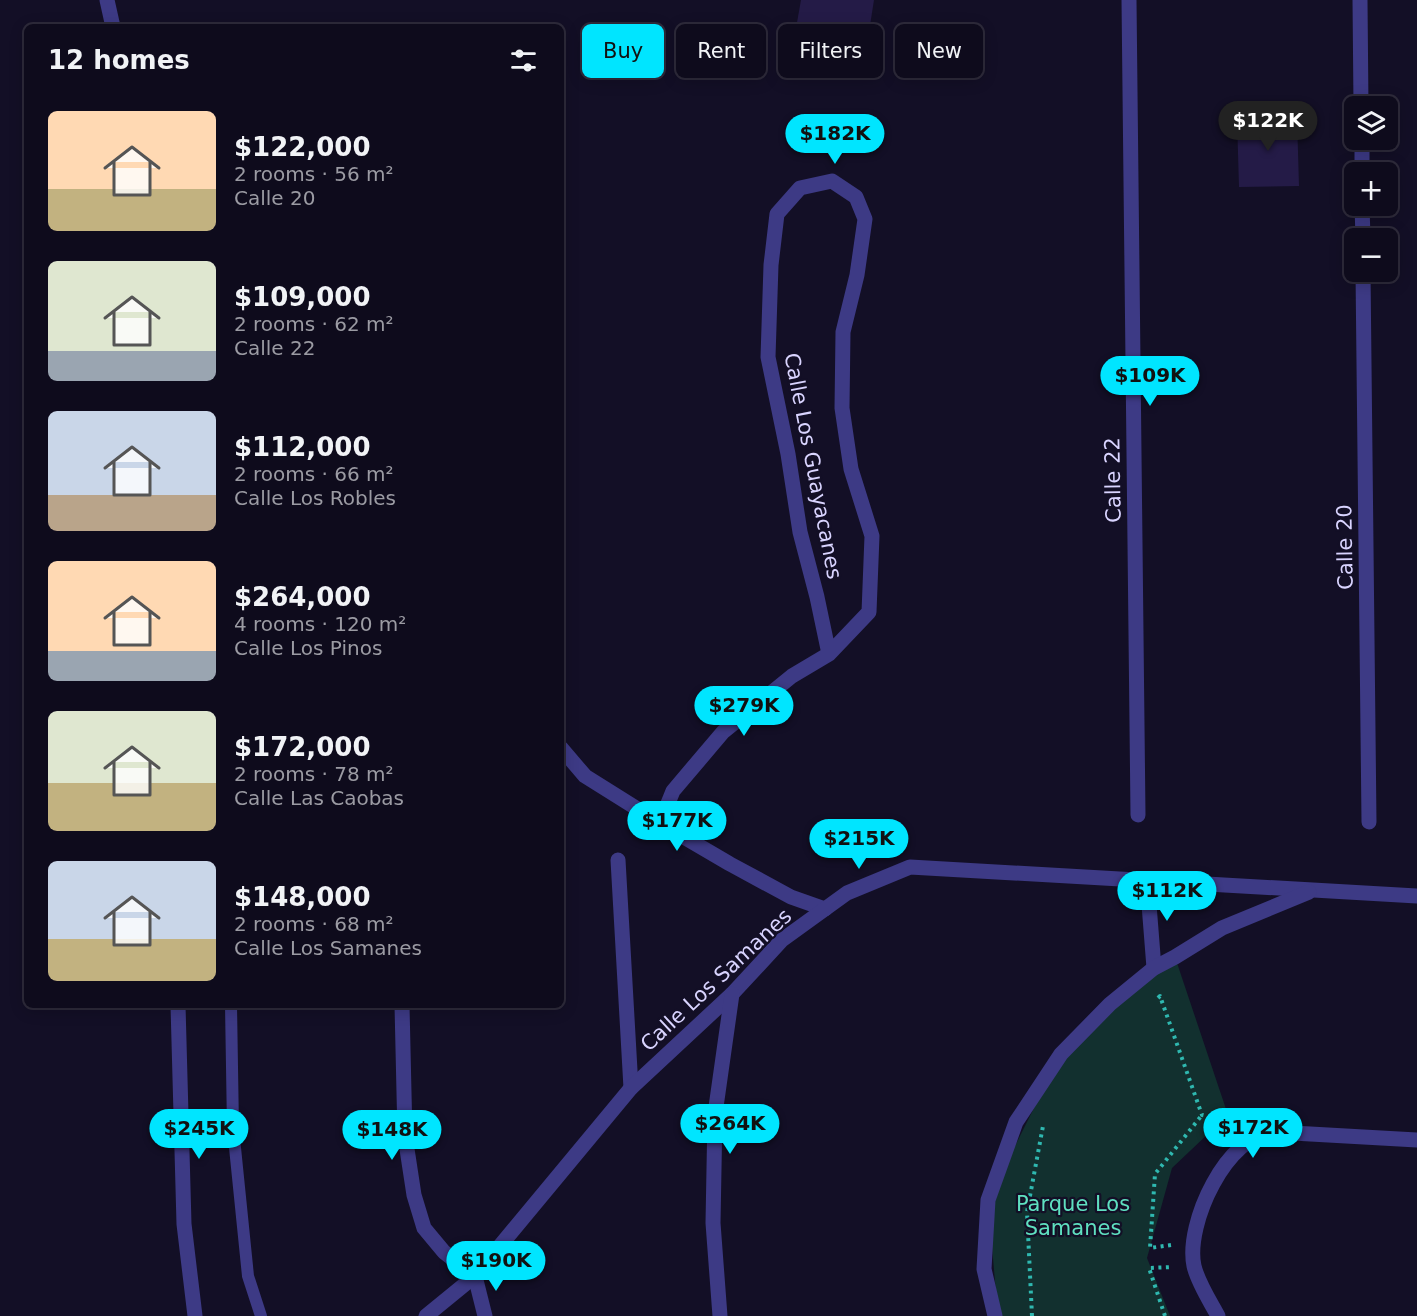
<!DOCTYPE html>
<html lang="en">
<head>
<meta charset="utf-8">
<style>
  body { margin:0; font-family:"DejaVu Sans",sans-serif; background:#1c1929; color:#f1f3f6; height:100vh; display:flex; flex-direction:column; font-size:22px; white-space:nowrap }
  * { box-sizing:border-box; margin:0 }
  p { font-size:20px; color:#9b9ba3 }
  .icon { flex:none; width:33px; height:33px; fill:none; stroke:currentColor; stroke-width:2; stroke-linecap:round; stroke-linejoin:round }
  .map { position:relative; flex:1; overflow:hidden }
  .sheet { position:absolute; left:24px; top:24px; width:540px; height:984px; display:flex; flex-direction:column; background:#0e0b1c; border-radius:9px; box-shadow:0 3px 15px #0003,0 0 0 2px #2e2b3b }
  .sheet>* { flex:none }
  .hud { position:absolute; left:582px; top:24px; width:570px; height:54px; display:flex; gap:12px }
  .fabs { position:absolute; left:1344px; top:96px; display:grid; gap:12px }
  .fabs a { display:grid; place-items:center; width:54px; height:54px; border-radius:9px; background:#0e0b1c; box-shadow:0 3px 15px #0003,0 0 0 2px #2e2b3b; font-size:30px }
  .price { position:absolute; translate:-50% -51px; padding:0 14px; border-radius:21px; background:#00e5ff; color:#111; font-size:20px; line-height:39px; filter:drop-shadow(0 2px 3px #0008) }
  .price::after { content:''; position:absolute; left:50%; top:36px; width:18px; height:14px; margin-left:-9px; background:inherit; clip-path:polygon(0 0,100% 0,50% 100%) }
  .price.selected { background:#222; color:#fff }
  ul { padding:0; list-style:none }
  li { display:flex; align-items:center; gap:18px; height:150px; padding:0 24px }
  li span { display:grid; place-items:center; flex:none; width:168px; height:120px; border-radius:9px; color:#555 }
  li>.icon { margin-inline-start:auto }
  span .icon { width:72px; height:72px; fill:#fffc; stroke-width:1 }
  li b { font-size:26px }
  h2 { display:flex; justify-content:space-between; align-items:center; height:72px; padding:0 24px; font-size:26px }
  .pill { padding:0 21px; border-radius:9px; background:#0e0b1c; box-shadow:0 3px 15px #0003,0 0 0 2px #2e2b3b; font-size:21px; line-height:54px }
  .pill.selected { background:#00e5ff; color:#111 }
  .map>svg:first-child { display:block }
  .green { fill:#12302f }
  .building { fill:#241b47 }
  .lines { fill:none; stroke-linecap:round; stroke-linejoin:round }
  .path { stroke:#2fb8b0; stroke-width:4; stroke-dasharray:3 4.5; stroke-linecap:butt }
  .lane { stroke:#3d3a85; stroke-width:12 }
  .street { stroke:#3d3a85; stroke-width:15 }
  .labels { text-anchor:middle; stroke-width:4.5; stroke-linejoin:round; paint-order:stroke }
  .street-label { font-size:21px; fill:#d9d4ff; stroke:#130f26 }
  .park-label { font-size:21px; fill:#5fe0c0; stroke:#130f26 }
</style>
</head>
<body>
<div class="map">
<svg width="1417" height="1316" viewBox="0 0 1417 1316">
  <rect width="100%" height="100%" fill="#130f26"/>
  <polygon class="green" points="1175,957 1228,1115 1172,1168 1147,1258 1170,1316 998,1316 988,1200 1061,1054"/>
  <g class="building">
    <polygon points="801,0 874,0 865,57 793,45"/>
    <polygon points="1297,118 1299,186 1239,187 1237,119"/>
  </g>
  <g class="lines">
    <g class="path">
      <polyline points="1158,998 1160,996 1202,1115 1236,1122"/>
      <polyline points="1171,1245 1150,1248 1155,1174 1202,1115"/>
      <polyline points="1032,1316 1027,1212 1043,1126"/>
      <polyline points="1165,1316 1149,1268 1173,1267"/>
    </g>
    <g class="lane">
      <polyline points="233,1128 248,1276 261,1316"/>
      <polyline points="182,1132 233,1128 231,1005"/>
    </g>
    <g class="street">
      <polyline points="107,0 113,27"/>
      <polyline points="1129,0 1138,815"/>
      <polyline points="1360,0 1361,106"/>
      <polyline points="1362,140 1362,172"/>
      <polyline points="1362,206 1363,238"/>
      <polyline points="1363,272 1369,822"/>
      <polyline points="561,748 585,776 660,823 730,864 791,897 825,909"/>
      <polyline points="660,823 673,791 723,732 792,676 829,654 869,612 872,536 851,469 842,408 843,332 857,275 865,219 856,197 832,181 800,188 777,214 771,265 768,357 788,454 800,532 817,597 829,654"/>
      <polyline points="618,860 631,1088"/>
      <polyline points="1147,879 1154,968"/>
      <polyline points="178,1005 184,1224 195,1316"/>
      <polyline points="402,1005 405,1136 414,1195 424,1228 444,1252 475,1276"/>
      <polyline points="475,1276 485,1316"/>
      <polyline points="426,1316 475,1276 631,1088 732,994 782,940 847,893 910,867 1417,896"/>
      <polyline points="720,1316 713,1223 715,1114 732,994"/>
      <polyline points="995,1316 984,1269 988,1200 1016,1122 1061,1054 1110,1004 1154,968 1175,957 1222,928 1309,892"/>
      <path d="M1218,1316C1210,1301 1198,1283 1194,1266C1185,1224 1227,1133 1275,1132L1417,1140"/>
    </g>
  </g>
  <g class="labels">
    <g class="street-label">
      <text transform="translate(813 466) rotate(79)" y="7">Calle Los Guayacanes</text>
      <text transform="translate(1113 480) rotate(-91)" y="7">Calle 22</text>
      <text transform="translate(1345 547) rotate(-91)" y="7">Calle 20</text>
      <text transform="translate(716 980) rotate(-43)" y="7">Calle Los Samanes</text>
    </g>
    <g class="park-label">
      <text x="1073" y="1211">Parque Los<tspan x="1073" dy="24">Samanes</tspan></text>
    </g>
  </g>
</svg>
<div class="fabs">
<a><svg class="icon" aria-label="layers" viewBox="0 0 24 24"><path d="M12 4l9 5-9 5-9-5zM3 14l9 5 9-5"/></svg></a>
<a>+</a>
<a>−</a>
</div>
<b class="price selected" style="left:1268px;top:152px">$122K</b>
<b class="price" style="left:835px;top:165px">$182K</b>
<b class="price" style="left:1150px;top:407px">$109K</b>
<b class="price" style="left:744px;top:737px">$279K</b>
<b class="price" style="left:677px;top:852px">$177K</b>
<b class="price" style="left:859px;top:870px">$215K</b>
<b class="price" style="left:1167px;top:922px">$112K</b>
<b class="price" style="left:730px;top:1155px">$264K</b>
<b class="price" style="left:1253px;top:1159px">$172K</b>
<b class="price" style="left:199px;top:1160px">$245K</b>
<b class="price" style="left:392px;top:1161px">$148K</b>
<b class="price" style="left:496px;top:1292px">$190K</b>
<div class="hud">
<a class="pill selected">Buy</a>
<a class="pill">Rent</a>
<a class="pill">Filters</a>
<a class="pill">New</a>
</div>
<section class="sheet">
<h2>12 homes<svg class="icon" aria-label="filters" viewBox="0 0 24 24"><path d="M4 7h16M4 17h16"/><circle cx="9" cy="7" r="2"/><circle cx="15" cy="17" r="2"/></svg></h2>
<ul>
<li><span style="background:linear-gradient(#ffd9b3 65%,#c2b280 0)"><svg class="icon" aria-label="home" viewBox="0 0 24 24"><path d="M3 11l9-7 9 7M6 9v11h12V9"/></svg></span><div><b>$122,000</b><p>2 rooms · 56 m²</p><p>Calle 20</p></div></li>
<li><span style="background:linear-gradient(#dfe7d0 75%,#9aa5b1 0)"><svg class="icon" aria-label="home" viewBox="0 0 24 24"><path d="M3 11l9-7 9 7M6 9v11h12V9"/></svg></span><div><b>$109,000</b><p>2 rooms · 62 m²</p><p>Calle 22</p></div></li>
<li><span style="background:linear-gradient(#c9d6e8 70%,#b9a48a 0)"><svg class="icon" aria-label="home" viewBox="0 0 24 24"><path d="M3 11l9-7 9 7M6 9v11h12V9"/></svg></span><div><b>$112,000</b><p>2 rooms · 66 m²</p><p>Calle Los Robles</p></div></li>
<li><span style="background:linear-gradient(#ffd9b3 75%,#9aa5b1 0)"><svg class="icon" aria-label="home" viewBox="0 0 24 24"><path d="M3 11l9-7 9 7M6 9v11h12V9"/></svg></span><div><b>$264,000</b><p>4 rooms · 120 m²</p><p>Calle Los Pinos</p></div></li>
<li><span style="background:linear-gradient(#dfe7d0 60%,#c2b280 0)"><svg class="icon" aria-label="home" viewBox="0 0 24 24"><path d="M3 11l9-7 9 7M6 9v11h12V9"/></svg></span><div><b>$172,000</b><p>2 rooms · 78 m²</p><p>Calle Las Caobas</p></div></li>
<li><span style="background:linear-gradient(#c9d6e8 65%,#c2b280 0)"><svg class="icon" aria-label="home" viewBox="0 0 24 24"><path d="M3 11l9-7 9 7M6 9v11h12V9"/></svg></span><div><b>$148,000</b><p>2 rooms · 68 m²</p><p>Calle Los Samanes</p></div></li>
</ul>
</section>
</div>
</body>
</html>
